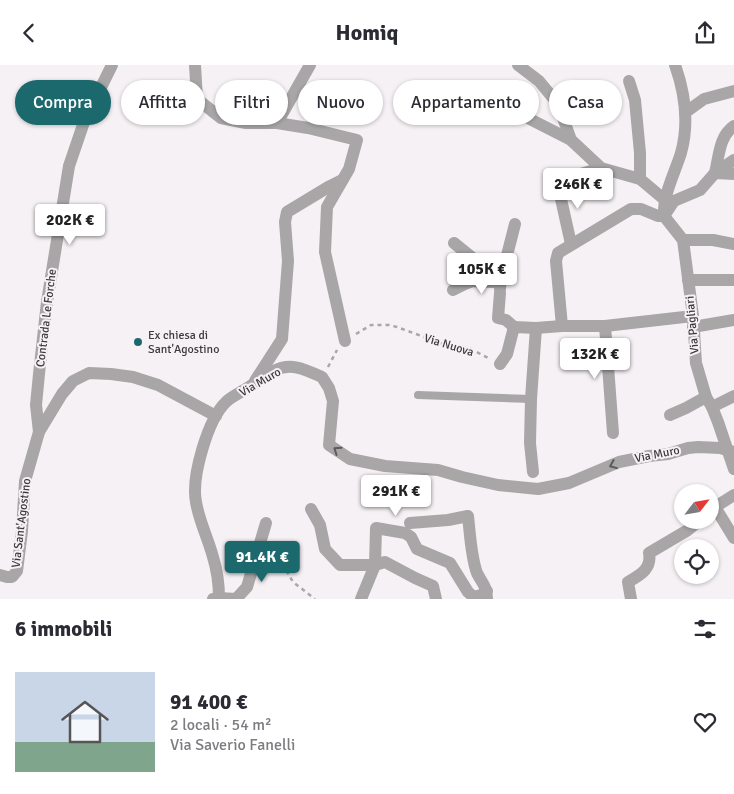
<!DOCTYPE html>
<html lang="it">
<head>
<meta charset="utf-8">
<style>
  body { margin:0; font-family:Signika,sans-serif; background:#f2f2f3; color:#2b2b33; height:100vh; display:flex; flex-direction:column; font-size:19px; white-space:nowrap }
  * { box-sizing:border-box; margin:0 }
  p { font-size:16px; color:#7c7c81 }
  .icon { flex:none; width:28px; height:28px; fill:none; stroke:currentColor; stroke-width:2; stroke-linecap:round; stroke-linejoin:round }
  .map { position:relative; height:534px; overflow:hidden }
  .panel { display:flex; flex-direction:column; background:#fff; flex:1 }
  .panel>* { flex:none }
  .top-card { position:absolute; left:15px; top:15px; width:705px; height:45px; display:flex; gap:10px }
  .needle { width:32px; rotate:59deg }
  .fabs { position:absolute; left:674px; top:419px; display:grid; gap:10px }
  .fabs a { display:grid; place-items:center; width:45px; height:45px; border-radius:50%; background:#fff; box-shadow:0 1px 4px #0004; font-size:25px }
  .price { position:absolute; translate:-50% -42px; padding:0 11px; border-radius:5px; background:#fff; color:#222; font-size:16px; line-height:32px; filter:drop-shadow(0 1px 2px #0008) }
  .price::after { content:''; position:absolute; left:50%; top:30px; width:15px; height:11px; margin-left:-8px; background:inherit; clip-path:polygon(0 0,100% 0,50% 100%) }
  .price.selected { background:#1c696d; color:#fff }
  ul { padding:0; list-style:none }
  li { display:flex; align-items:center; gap:15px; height:125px; padding:0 15px }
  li+li { border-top:1px solid #e1e1e2 }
  li span { display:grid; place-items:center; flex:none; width:140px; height:100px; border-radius:0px; color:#555 }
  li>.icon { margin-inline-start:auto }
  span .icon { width:60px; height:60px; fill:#fffc; stroke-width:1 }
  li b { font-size:21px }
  h2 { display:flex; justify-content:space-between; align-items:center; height:60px; padding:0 15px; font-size:21px }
  .pill { padding:0 18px; border-radius:22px; background:#fff; box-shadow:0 1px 4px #0004; font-size:18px; line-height:45px }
  .pill.selected { background:#1c696d; color:#fff }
  header { display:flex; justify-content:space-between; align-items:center; height:65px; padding:0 15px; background:#fff; font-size:22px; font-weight:800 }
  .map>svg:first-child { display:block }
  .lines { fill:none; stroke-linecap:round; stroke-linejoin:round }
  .path { stroke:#aaa6aa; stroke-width:2.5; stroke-dasharray:4 4; stroke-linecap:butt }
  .service { stroke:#a9a6a8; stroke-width:8 }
  .minor { stroke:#a9a6a8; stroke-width:12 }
  .oneway { stroke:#5d5a5c }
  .poi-dot { fill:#1c696d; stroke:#f6f1f5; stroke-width:2 }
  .labels { text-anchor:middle; stroke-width:4; stroke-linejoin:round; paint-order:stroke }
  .street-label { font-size:12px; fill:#3c3a3c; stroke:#f6f1f5 }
  .poi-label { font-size:12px; fill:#3c3a3c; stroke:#f6f1f5; text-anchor:start }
</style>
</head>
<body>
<header><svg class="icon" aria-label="back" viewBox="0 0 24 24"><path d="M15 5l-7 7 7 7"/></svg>Homiq<svg class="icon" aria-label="share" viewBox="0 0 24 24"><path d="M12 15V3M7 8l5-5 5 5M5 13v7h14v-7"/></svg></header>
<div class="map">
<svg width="734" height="534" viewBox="0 0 734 534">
  <rect width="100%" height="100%" fill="#f6f1f5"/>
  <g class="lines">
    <g class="path">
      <polyline points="356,269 371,260 389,260 397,262 443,279 469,283 490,294"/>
      <polyline points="328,302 337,285"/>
      <polyline points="268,492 282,498 293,517 315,534"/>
    </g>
    <polyline class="service" points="418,330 531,334"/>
    <g class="minor">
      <polyline points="195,0 197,34 221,53 246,58 277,58 308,63 357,75 349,104 327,142 325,187 345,276"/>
      <polyline points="518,0 539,16 558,39 571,75 601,103 640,114 665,135"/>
      <path d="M675,0C685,28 689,59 681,88C676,104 668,120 665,136C664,141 664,146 664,151L683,175L693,251L696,298L706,332L712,342L718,357L734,404"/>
      <polyline points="629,16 635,35 640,88 640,114"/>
      <polyline points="512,45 571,75"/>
      <polyline points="686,47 704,34 734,26"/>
      <polyline points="277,58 310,0"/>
      <path d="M734,61C719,71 719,92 715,108L734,109"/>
      <polyline points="683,175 713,175 734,179"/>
      <polyline points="571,179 557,116 601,103"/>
      <polyline points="688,215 734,215"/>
      <polyline points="500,224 501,214 515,159"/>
      <polyline points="453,225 465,219 473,216 493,217 501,214 494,204 475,195 454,178"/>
      <polyline points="500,228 498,253 506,255 514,262"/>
      <polyline points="562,261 556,196 558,188 631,144 641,144 658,151 664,151 674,136 700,125 715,108 734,95"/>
      <polyline points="605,261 613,368"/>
      <polyline points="693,262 734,255"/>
      <polyline points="500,299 507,289 514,262 536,263 562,261 605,261 693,251"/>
      <polyline points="255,316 282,274 288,196 285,157 287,147 330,121 342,115"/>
      <polyline points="712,342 734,331"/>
      <polyline points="670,350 686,343 706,332"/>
      <polyline points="39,367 36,340 39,309 47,237 69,101 84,57 112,0"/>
      <polyline points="533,407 530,378 531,334 536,263"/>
      <polyline points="715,442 734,473"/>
      <polyline points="311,444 320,460 325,484 340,500 375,500 385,497 415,513 433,521 436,534"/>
      <polyline points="710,447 715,442 734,430"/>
      <path d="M410,458L448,455L468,451C470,468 471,492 477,508C483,520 486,519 487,534"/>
      <polyline points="0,510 7,512 12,512 17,506 22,466 25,416 39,367 62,329 73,316 89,308 111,309 133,312 158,320 216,351"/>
      <polyline points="219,533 236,534 247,522 266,458"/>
      <path d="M213,534L219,533C219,519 217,505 213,492C208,473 199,456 196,437C191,412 208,354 226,337C232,331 242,327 249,322C262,314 276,300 293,302C301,302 314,309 322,312L329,323L333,336L329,380L350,394L385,401L438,405L462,412L498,420L538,424L569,418L619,397L649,391L668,389L688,383L698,382L720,383L734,387"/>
      <polyline points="361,534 375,500 376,463 405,468 411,472 417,484 450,498 468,527 474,532 481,530 487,526"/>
      <path d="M631,534L628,517C640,510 652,504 649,488L688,465L700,455"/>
    </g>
  </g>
  <defs><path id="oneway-chevron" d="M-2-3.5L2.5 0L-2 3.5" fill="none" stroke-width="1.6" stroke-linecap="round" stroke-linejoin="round" transform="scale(1.25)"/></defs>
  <g class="oneway">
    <use href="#oneway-chevron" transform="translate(337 385) rotate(-145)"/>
    <use href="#oneway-chevron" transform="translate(613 400) rotate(158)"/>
  </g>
  <circle class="poi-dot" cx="138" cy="277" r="5"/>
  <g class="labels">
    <g class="street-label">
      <text transform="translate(46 253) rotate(-83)" y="4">Contrada Le Forche</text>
      <text transform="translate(692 260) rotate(-95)" y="4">Via Pagliari</text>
      <text transform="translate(449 280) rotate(17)" y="4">Via Nuova</text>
      <text transform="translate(260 317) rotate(-30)" y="4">Via Muro</text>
      <text transform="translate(657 389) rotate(-11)" y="4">Via Muro</text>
      <text transform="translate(21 458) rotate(-83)" y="4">Via Sant'Agostino</text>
    </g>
    <g class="poi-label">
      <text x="148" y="274">Ex chiesa di<tspan x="148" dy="14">Sant'Agostino</tspan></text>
    </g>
  </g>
</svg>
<div class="fabs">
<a><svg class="needle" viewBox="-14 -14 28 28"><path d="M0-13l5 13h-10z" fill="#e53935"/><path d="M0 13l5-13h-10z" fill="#7c7c81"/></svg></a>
<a><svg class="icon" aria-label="locate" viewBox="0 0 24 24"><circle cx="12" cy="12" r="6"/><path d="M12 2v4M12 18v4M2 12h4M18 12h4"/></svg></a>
</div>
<b class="price" style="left:578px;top:145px">246K €</b>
<b class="price" style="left:70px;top:181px">202K €</b>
<b class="price" style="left:482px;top:230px">105K €</b>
<b class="price" style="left:595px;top:315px">132K €</b>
<b class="price" style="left:396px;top:452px">291K €</b>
<b class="price selected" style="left:262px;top:518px">91.4K €</b>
<div class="top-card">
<a class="pill selected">Compra</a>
<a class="pill">Affitta</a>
<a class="pill">Filtri</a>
<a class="pill">Nuovo</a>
<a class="pill">Appartamento</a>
<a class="pill">Casa</a>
</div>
</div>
<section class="panel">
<h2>6 immobili<svg class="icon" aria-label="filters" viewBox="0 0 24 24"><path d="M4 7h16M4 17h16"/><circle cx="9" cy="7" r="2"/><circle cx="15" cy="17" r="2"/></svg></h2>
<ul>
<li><span style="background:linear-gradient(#c9d6e8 70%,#7fa58c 0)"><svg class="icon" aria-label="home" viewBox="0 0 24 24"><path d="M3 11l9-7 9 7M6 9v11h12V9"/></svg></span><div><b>91 400 €</b><p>2 locali · 54 m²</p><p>Via Saverio Fanelli</p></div><svg class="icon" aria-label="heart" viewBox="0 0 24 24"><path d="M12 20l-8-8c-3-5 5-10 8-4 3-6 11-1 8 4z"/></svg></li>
</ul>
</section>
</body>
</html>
